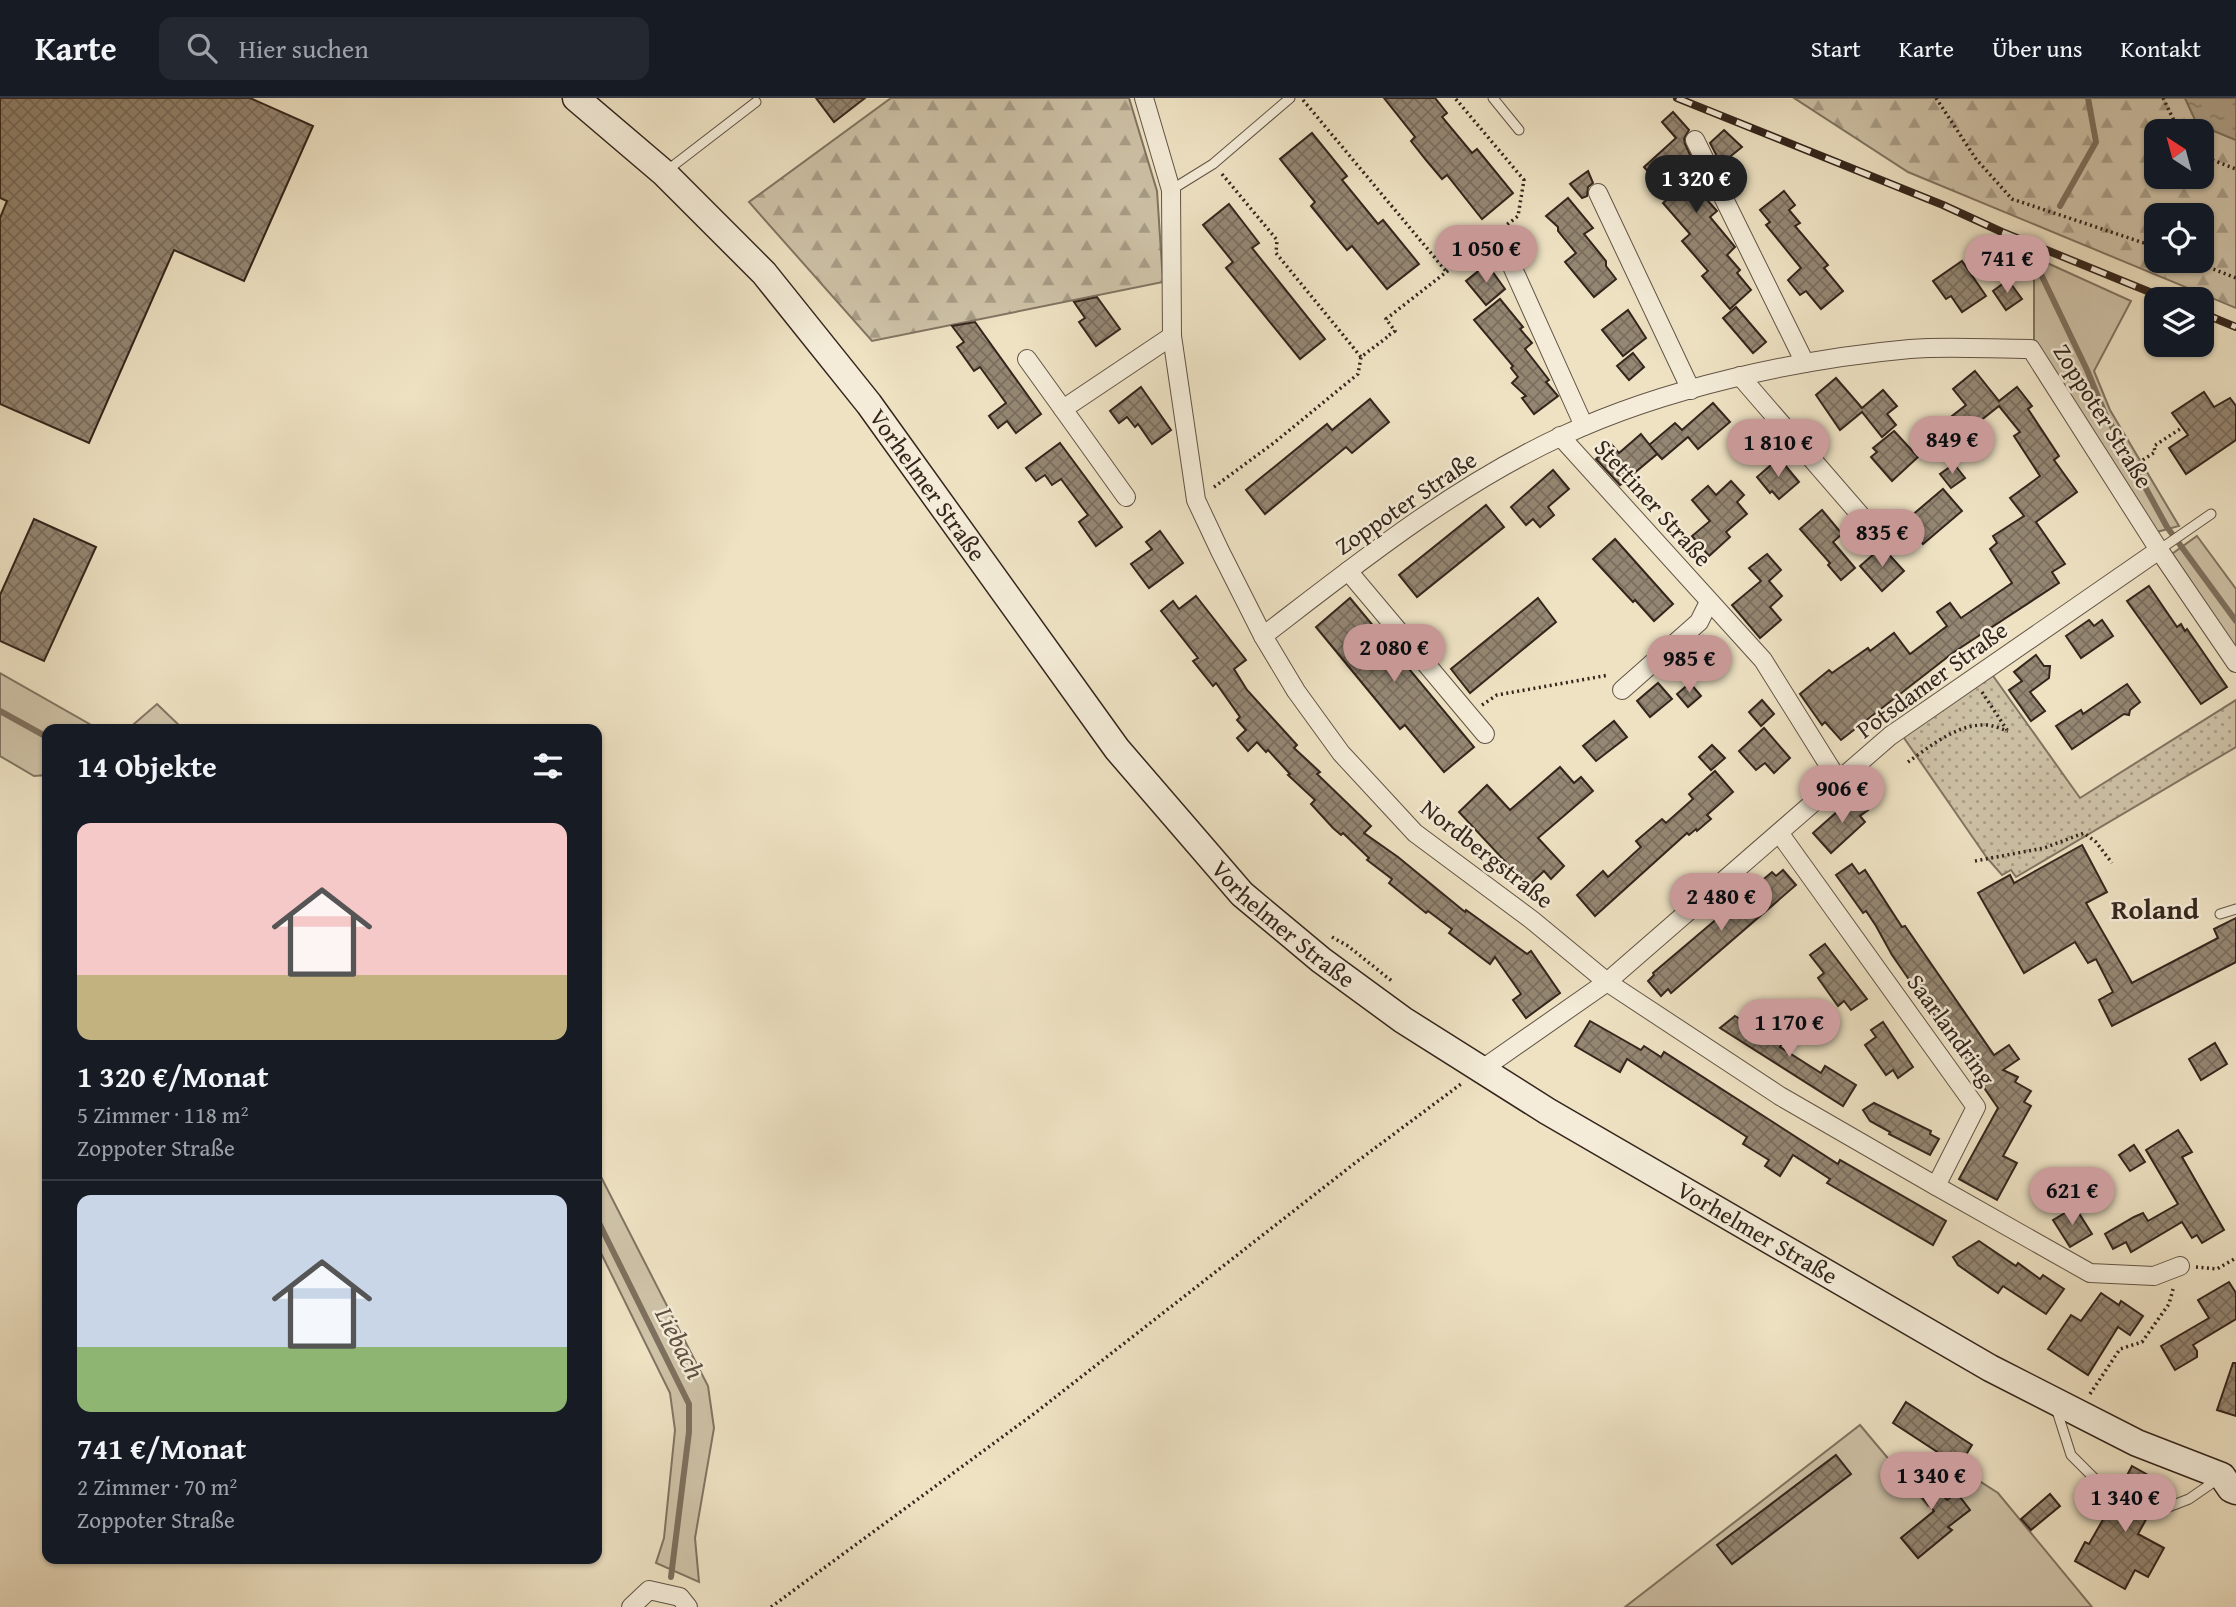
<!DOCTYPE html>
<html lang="de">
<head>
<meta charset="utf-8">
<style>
  body { margin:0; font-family:"Gentium Book Plus",serif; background:#242831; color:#f1f3f6; height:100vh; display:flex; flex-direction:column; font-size:26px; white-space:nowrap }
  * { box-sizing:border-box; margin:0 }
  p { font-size:23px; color:#9ea1a6 }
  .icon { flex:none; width:38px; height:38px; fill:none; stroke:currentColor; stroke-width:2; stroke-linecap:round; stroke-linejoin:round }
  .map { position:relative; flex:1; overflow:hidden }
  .drawer { position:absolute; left:42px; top:626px; width:560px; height:840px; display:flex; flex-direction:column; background:#171b24; border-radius:14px; box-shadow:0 2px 5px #0004 }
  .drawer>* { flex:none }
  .needle { width:46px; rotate:324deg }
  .tools { position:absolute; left:2144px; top:21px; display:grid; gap:14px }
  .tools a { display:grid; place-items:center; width:70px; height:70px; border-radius:14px; background:#171b24; box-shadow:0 2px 5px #0004; font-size:35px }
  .price { position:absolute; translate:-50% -60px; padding:0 16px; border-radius:24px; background:#c59692; color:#111; font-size:23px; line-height:46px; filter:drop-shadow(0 2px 4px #0008) }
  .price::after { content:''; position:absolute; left:50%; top:42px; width:21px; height:16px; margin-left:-10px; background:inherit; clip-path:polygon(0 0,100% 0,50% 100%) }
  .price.current { background:#222; color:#fff }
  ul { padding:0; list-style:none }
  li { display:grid; align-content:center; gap:14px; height:371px; padding:0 35px }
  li+li { border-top:2px solid #363941 }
  li span { display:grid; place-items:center; height:217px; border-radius:14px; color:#555 }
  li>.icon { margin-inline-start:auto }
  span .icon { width:126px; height:126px; fill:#fffc; stroke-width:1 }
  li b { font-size:30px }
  h2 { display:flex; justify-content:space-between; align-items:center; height:84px; padding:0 35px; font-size:30px }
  header { display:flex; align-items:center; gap:42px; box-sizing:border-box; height:98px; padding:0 35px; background:#171b24; border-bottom:2px solid #363941 }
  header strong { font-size:33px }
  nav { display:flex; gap:38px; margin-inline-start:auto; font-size:24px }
  .search { width:490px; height:63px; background:#242831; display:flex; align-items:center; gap:18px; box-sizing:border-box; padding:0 24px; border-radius:14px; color:#9ea1a6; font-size:26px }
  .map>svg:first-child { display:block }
  .grass { fill:#cec2a7; stroke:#817462; stroke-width:2 }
  .forest { fill:url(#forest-firs); stroke:#817462; stroke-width:2; fill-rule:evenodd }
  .park { fill:url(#park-dots); stroke:#817462; stroke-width:2 }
  .water { fill:url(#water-ripples); stroke:#7e705e; stroke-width:2 }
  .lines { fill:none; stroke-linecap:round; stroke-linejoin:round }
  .stream { stroke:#7e705e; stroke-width:6 }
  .building { fill:url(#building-cross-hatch); stroke:#34251c; stroke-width:2 }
  .service-casing { stroke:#625446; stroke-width:11 }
  .minor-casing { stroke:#625446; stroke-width:20 }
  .secondary-casing { stroke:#34251c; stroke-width:29 }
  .path { stroke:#34251c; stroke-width:3.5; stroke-dasharray:2 3.5; stroke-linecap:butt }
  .service { stroke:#f4ecd8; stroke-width:9 }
  .minor { stroke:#f4ecd8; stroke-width:18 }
  .secondary { stroke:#f4ecd8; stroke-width:26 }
  .rail-casing { stroke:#34251c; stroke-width:8 }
  .rail { stroke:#f4ecd8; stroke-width:5; stroke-dasharray:16; stroke-linecap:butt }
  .labels { text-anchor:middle; stroke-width:5; stroke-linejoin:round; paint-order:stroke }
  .street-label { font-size:24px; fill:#34251c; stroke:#f4ecd8 }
  .water-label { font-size:26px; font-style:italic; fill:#5f5142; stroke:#f4ecd8 }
  .quarter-label { font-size:28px; font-weight:bold; fill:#34251c; stroke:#f4ecd8 }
</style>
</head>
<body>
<header>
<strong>Karte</strong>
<div class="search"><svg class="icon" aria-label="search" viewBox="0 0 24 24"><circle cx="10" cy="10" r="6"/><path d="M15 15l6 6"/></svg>Hier suchen</div>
<nav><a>Start</a><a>Karte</a><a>Über uns</a><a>Kontakt</a></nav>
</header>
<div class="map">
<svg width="2236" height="1509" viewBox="0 0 2236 1509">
  <defs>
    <pattern id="forest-firs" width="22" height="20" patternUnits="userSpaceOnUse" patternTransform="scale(1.75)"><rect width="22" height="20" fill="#cec2a7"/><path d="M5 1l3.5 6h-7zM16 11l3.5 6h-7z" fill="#a89d87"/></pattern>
    <pattern id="park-dots" width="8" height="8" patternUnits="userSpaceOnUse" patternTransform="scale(1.75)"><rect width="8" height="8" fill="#cec2a7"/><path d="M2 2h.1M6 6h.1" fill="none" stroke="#a89d87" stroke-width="1.8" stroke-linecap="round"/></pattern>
    <pattern id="water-ripples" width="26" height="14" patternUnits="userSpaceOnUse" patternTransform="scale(1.75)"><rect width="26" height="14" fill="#afa28a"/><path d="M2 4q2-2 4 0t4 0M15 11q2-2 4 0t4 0" fill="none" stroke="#8f8470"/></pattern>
    <pattern id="building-cross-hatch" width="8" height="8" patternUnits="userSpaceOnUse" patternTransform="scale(1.75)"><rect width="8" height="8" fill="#958773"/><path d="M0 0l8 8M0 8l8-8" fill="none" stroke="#7a6e5e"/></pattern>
  </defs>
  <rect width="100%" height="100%" fill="#eee2c3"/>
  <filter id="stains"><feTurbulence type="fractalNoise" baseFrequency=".00286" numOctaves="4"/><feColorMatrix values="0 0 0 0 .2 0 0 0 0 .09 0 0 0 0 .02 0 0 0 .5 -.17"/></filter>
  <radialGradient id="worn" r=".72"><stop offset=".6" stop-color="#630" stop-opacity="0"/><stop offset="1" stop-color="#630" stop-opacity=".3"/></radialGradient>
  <g class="grass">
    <polygon points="2034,159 2131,203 2094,273 2110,312 2179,428 2153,435 2034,248"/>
    <polygon points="2197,438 2236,491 2236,556 2169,458"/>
    <polygon points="0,575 100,632 47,632 47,677 34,678 0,658"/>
    <polygon points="157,606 184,632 127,632"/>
    <polygon points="597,1071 708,1288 714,1330 695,1440 699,1484 656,1465 664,1440 675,1332 670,1295 597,1147"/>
    <polygon points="1860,1327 1928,1408 1970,1377 1998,1395 2092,1509 1625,1509"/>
  </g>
  <g class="forest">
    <polygon points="891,0 1129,0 1157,93 1163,184 872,243 749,104"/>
    <path d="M1794,0H2185L2197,26L2236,42V210L1908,74ZM2156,33H2202V79H2156ZM2156,117H2202V163H2156Z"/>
  </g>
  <polygon class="park" points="1991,575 2080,700 2236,602 2236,649 2016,779 2011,772 2002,777 1987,760 1902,637"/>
  <polygon class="water" points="2185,0 2236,0 2236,42 2197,26"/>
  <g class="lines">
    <g class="stream">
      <polyline points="2060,108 2096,44 2088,0"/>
      <polyline points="2038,170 2087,272 2105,316 2167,429 2236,523"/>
      <polyline points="0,613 47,639"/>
      <polyline points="597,1121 689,1306 689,1334 671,1479"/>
    </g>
  </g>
  <g class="building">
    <polygon points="0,0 250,0 313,28 244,183 174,152 89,345 0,306 0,120 7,103 0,100"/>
    <polygon points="816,0 865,0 834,24"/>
    <polygon points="1384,0 1435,0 1447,15 1442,19 1472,55 1477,51 1513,95 1482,121 1447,77 1442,81 1426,62 1411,43 1415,39"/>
    <polygon points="1673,14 1689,32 1684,41 1685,46 1698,74 1689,82 1717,113 1710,119 1735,149 1727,157 1740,172 1737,175 1751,192 1730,211 1702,178 1708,173 1682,143 1690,136 1663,105 1670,99 1644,69 1676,40 1662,24"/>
    <polygon points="1724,32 1742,49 1721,66 1710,45"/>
    <polygon points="1312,35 1347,78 1342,82 1378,126 1383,122 1419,166 1387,191 1352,148 1347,152 1337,140 1311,108 1315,104 1280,61"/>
    <polygon points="1588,73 1593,85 1588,89 1587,98 1582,100 1570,86"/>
    <polygon points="1784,93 1795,107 1789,112 1800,125 1795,128 1828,167 1824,170 1843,193 1821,211 1806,193 1800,197 1788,182 1801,170 1766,127 1770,124 1760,112"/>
    <polygon points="1568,100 1593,130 1584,136 1606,163 1606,168 1616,181 1594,199 1565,164 1576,155 1558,133 1558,129 1546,118"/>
    <polygon points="1229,106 1259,145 1252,150 1325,241 1300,261 1226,170 1233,164 1203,127"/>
    <polygon points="1962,163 1986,198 1962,214 1951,198 1946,201 1933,183"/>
    <polygon points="1487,166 1505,191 1486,207 1466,183"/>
    <polygon points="2008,182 2022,201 2006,212 1993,193"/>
    <polygon points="1097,199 1120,231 1096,248 1079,224 1085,220 1074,204"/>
    <polygon points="1500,201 1523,229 1520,231 1532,245 1525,251 1549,282 1546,284 1558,298 1534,316 1522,300 1526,298 1512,285 1518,279 1511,270 1513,268 1474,222"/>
    <polygon points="1736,209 1766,244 1753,255 1723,220"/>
    <polygon points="1628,212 1646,240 1623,258 1602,232"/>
    <polygon points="975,224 1041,316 1016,335 1007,323 998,330 989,318 1006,305 980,269 974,273 957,249 964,244 952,228"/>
    <polygon points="1633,255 1644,269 1629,282 1617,268"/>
    <polygon points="1975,273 1999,303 2017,289 2032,308 2028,311 2059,358 2054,362 2077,394 2036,424 2065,466 2052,474 2059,485 1954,554 1841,642 1825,624 1822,627 1800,596 1829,572 1832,575 1868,550 1870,553 1894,535 1910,556 1947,528 1937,514 1950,505 1961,520 2012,485 1990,451 1997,445 1993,438 2024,418 2010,400 2040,378 2014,338 2020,334 1999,308 1960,339 1947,322 1966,307 1953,291"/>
    <polygon points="1836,280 1862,310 1883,292 1897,308 1887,316 1896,327 1882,339 1862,314 1840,332 1816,297"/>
    <polygon points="1141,289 1171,332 1152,346 1138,326 1135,329 1127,319 1119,325 1110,313"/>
    <polygon points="2204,294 2214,309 2230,300 2236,308 2236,342 2186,376 2169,350 2188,337 2172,315"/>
    <polygon points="1370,301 1389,324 1352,355 1346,349 1265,416 1246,392 1327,326 1332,332"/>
    <polygon points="1713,305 1730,324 1698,351 1688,339 1662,361 1649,347 1675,325 1682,332"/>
    <polygon points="1894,333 1918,359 1892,383 1871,359 1877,354 1873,350"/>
    <polygon points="1641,336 1657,356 1620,387 1596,361 1612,347 1619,355"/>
    <polygon points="1060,345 1122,429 1096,448 1079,424 1088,417 1061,381 1052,387 1045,377 1036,383 1026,370"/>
    <polygon points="1779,360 1799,384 1779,401 1772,393 1770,395 1757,379"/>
    <polygon points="1954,366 1965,380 1951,390 1940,376"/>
    <polygon points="1553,372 1569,391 1548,409 1554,417 1540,429 1533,421 1526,427 1511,409"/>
    <polygon points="1731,383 1744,397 1737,404 1747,416 1726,434 1730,439 1709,458 1692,438 1710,423 1692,402 1708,388 1716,397"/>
    <polygon points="1943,391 1962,413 1923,446 1904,424"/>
    <polygon points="1486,407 1504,429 1417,499 1399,477"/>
    <polygon points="1822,412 1842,436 1833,444 1855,470 1841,482 1828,467 1830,465 1800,431"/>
    <polygon points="34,421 96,449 44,563 0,543 0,497"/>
    <polygon points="1160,433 1183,465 1149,490 1131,466 1152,451 1146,444"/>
    <polygon points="1615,441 1673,506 1654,523 1635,502 1633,504 1593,461"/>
    <polygon points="1882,449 1904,473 1882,493 1860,468"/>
    <polygon points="1767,456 1781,472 1769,483 1782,498 1770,509 1781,522 1760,540 1732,507 1761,483 1749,470"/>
    <polygon points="2149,488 2177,529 2181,526 2185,533 2187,531 2227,589 2201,606 2127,503"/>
    <polygon points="1196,498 1246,562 1234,571 1247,592 1297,647 1294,650 1320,674 1317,676 1371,728 1364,735 1398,759 1465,814 1466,812 1527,856 1531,853 1560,895 1526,920 1513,902 1521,896 1495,859 1490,866 1449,835 1452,831 1428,813 1426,815 1389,785 1392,781 1367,762 1369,760 1343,735 1341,737 1333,730 1311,706 1315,702 1288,677 1290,676 1268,652 1266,654 1257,644 1248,653 1237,640 1246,632 1237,622 1240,619 1216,585 1213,588 1193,563 1198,560 1161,513 1173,503 1179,511"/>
    <polygon points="1350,500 1474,649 1444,674 1405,627 1400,631 1316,529"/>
    <polygon points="1538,500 1556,524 1470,595 1451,571"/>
    <polygon points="2089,522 2094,528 2102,522 2113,538 2081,560 2066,538"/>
    <polygon points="1703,538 1718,555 1697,572 1683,556"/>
    <polygon points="2036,557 2044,568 2050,568 2049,580 2030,594 2045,613 2031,623 2009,592 2022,583 2014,574"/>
    <polygon points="1658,585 1672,601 1650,619 1637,603"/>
    <polygon points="1690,585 1701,598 1688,609 1677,596"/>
    <polygon points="2127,586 2140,604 2130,612 2129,617 2124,616 2072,651 2056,628 2081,612 2083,616"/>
    <polygon points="1762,602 1774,616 1761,628 1749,614"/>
    <polygon points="1614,623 1627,639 1596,663 1583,648"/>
    <polygon points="1764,630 1790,660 1774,675 1765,665 1756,672 1739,653"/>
    <polygon points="1712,647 1725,660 1711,672 1699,659"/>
    <polygon points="1560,669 1574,685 1581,679 1593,693 1538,740 1564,768 1551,781 1544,773 1528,788 1459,714 1487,687 1510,712"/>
    <polygon points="1715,673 1733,694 1707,717 1711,721 1697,733 1696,731 1689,737 1687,735 1595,818 1577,797 1603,773 1608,779 1641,749 1636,743 1662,721 1666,725 1693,701 1689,696"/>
    <polygon points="1855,698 1868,712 1860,718 1865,724 1831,755 1813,735"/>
    <polygon points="2082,747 2107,794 2086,805 2132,885 2218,840 2214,831 2236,820 2236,864 2112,928 2099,902 2113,894 2096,861 2088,865 2075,844 2024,875 1978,795 2010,777 2014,785"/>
    <polygon points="1852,766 1859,776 1865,772 1902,829 1905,828 1994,957 2009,947 2019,961 2003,972 2018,979 2015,984 2031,993 2024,1004 2031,1008 2003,1058 2017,1065 1997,1102 1959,1081 1998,1010 1892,857 1876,828 1866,813 1863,815 1836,777"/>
    <polygon points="1783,772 1796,787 1671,895 1668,891 1661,898 1648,883 1654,877 1653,875 1772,774 1776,778"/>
    <polygon points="1825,846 1867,901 1851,912 1844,903 1838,908 1818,880 1824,875 1810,857"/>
    <polygon points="1735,918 1753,929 1757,922 1786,940 1780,949 1821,975 1825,968 1856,987 1843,1008 1720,930"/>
    <polygon points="1590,923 1641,952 1644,948 1661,959 1664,954 1838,1066 1840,1062 1946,1123 1933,1147 1827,1085 1830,1081 1793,1057 1780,1078 1765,1068 1769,1062 1743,1046 1747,1039 1627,961 1620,974 1575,948"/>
    <polygon points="1883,924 1913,969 1898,980 1893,972 1886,977 1865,947 1876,939 1871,932"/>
    <polygon points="2215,945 2227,966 2201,982 2189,961"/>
    <polygon points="1874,1005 1931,1033 1930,1036 1939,1041 1930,1057 1889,1036 1890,1034 1870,1023 1863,1012"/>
    <polygon points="2178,1032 2192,1054 2182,1059 2224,1132 2202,1145 2197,1137 2192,1140 2182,1124 2131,1154 2126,1144 2113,1151 2105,1136 2134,1119 2143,1115 2148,1123 2178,1106 2146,1052"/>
    <polygon points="2134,1047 2145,1064 2130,1073 2119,1057"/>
    <polygon points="2075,1109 2092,1136 2070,1149 2053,1122"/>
    <polygon points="1979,1143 2016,1168 2018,1165 2040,1181 2043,1177 2064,1191 2046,1216 2003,1188 1998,1195 1958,1167 1953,1159"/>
    <polygon points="2229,1184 2236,1195 2236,1221 2193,1247 2197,1253 2197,1259 2175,1272 2161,1248 2209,1220 2198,1202"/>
    <polygon points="2101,1195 2119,1207 2121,1203 2143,1218 2130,1237 2118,1229 2088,1277 2048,1251 2071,1217 2081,1223"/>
    <polygon points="2233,1265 2236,1265 2236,1318 2217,1312"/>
    <polygon points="1906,1304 1972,1347 1959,1368 1893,1325"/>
    <polygon points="1836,1357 1851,1376 1732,1466 1717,1447"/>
    <polygon points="1912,1361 1947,1402 1957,1395 1970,1412 1948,1429 1952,1432 1918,1460 1901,1440 1934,1413 1899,1372"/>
    <polygon points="2132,1368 2164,1386 2156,1404 2150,1404 2147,1407 2149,1416 2138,1436 2164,1450 2148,1479 2135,1472 2125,1491 2075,1463 2085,1444 2089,1446 2116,1399 2125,1397 2126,1392 2122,1387"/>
    <polygon points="2050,1396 2060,1408 2031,1432 2021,1421"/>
  </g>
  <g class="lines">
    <defs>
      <g id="service">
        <polyline points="1493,0 1519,32"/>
        <polyline points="665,74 756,4"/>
        <polyline points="1171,92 1213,66 1290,0"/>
        <polyline points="2159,452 2211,416"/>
        <polyline points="2220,816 2236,811"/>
        <polyline points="2056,1310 2071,1357 2094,1380 2119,1393"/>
        <polyline points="2153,1410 2158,1413 2189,1401 2218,1381"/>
      </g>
      <g id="minor">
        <polyline points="1144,0 1171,92 1172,238 1196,402 1220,453 1263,538 1296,593 1341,655 1415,735 1532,822 1607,884 1780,998 1936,1088 1976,1009 1780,736"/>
        <polyline points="1695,42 1805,265"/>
        <polyline points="1598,95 1691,292"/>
        <polyline points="1506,155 1584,328"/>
        <polyline points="1027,261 1063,311 1172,238"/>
        <polyline points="1740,278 1869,427"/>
        <polyline points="1063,311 1126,399"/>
        <polyline points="1560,338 1763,562 1838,682"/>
        <polyline points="1348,473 1485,636"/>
        <path d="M1263,538C1358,465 1454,388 1562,338C1664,290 1798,261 1910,251C1949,248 1991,251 2031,251L2159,452L2236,565"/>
        <polyline points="1622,592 1699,524 1709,504"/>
        <polyline points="1481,972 1607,884 1890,638 2159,452"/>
        <polyline points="1936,1088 2090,1175 2154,1178 2180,1168"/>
        <polyline points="631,1509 649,1492 680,1499 688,1509"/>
      </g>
      <g id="secondary">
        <path id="s1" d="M576,0L664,75L764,175L869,306L1117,651L1242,796L1321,862L1403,922L1547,1013L1990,1270L2137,1345L2222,1378L2231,1391L2236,1393"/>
      </g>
    </defs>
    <use href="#service" class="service-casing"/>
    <use href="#minor" class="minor-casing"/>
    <use href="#secondary" class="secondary-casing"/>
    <g class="path">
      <polyline points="1936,0 1976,61 2012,101 2156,149"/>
      <polyline points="2163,0 2179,33"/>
      <polyline points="1303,2 1446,173"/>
      <polyline points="2202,58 2236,71"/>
      <polyline points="1222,76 1277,142 1276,155 1361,259 1390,237"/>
      <polyline points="2193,163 2236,180"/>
      <polyline points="1389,237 1395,233 1386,221 1518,118 1524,82 1455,0"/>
      <polyline points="2129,371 2155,354 2154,348 2180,331"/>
      <polyline points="1214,389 1275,344 1358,276 1361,259"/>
      <polyline points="1982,594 2007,632"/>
      <polyline points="1482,607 1497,597 1609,577"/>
      <path d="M1908,664C1931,648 1956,626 1986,627C1993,627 2001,631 2008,633"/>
      <polyline points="1975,763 2044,750 2084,735 2096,744 2112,765"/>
      <polyline points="1332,839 1348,848 1393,884"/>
      <polyline points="2196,1169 2217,1171 2236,1160"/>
      <polyline points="2090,1296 2120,1251 2142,1244 2169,1206 2173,1191"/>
      <polyline points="771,1509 1035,1315 1355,1065 1461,986"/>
    </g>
    <use href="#service" class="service"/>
    <use href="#minor" class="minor"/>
    <use href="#secondary" class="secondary"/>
    <defs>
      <g id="rail">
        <polyline points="1677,0 1943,107 2002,134 2167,201"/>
        <polyline points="2202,215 2236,229"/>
      </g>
    </defs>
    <use href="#rail" class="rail-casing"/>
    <use href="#rail" class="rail"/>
  </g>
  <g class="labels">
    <g class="street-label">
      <text transform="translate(2103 318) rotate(58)" y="8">Zoppoter Straße</text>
      <text dy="8" stroke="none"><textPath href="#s1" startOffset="525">Vorhelmer Straße</textPath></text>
      <text transform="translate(1406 405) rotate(-34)" y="8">Zoppoter Straße</text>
      <text transform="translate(1653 405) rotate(48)" y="8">Stettiner Straße</text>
      <text transform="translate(1932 582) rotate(-36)" y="8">Potsdamer Straße</text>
      <text transform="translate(1487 756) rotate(38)" y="8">Nordbergstraße</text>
      <text dy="8" stroke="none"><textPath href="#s1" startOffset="1092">Vorhelmer Straße</textPath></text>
      <text transform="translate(1951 932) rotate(54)" y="8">Saarlandring</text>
      <text dy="8" stroke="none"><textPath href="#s1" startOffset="1659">Vorhelmer Straße</textPath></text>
    </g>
    <g class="water-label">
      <text transform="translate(680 1245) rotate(63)" y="9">Liebach</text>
    </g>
    <g class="quarter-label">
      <text x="2155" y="821">Roland</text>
    </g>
  </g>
  <rect width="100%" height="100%" filter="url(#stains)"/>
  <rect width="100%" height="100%" fill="url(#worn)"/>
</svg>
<div class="tools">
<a><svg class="needle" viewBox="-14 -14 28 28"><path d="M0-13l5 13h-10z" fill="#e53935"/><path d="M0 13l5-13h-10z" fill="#9ea1a6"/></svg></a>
<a><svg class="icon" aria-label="locate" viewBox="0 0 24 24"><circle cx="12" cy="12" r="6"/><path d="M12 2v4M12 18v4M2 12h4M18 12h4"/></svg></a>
<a><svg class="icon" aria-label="layers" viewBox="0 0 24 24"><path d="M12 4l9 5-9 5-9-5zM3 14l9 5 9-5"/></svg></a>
</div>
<b class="price current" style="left:1696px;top:117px">1 320 €</b>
<b class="price" style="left:1486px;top:187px">1 050 €</b>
<b class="price" style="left:2007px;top:197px">741 €</b>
<b class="price" style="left:1952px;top:378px">849 €</b>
<b class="price" style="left:1778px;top:381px">1 810 €</b>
<b class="price" style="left:1882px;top:471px">835 €</b>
<b class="price" style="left:1394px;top:586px">2 080 €</b>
<b class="price" style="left:1689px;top:597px">985 €</b>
<b class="price" style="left:1842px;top:727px">906 €</b>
<b class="price" style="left:1721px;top:835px">2 480 €</b>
<b class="price" style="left:1789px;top:961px">1 170 €</b>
<b class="price" style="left:2072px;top:1129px">621 €</b>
<b class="price" style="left:1931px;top:1414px">1 340 €</b>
<b class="price" style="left:2125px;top:1436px">1 340 €</b>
<section class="drawer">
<h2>14 Objekte<svg class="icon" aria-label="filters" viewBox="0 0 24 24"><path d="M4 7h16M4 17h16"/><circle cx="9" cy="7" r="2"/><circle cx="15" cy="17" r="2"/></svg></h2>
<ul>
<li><span style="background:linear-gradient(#f6c9c9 70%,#c2b280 0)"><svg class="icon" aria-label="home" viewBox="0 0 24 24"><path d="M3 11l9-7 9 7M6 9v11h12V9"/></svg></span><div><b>1 320 €/Monat</b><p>5 Zimmer · 118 m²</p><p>Zoppoter Straße</p></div></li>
<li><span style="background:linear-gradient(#c9d6e8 70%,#8fb573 0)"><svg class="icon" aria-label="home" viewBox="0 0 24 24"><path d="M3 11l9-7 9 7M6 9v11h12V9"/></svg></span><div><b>741 €/Monat</b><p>2 Zimmer · 70 m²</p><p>Zoppoter Straße</p></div></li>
</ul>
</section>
</div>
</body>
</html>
